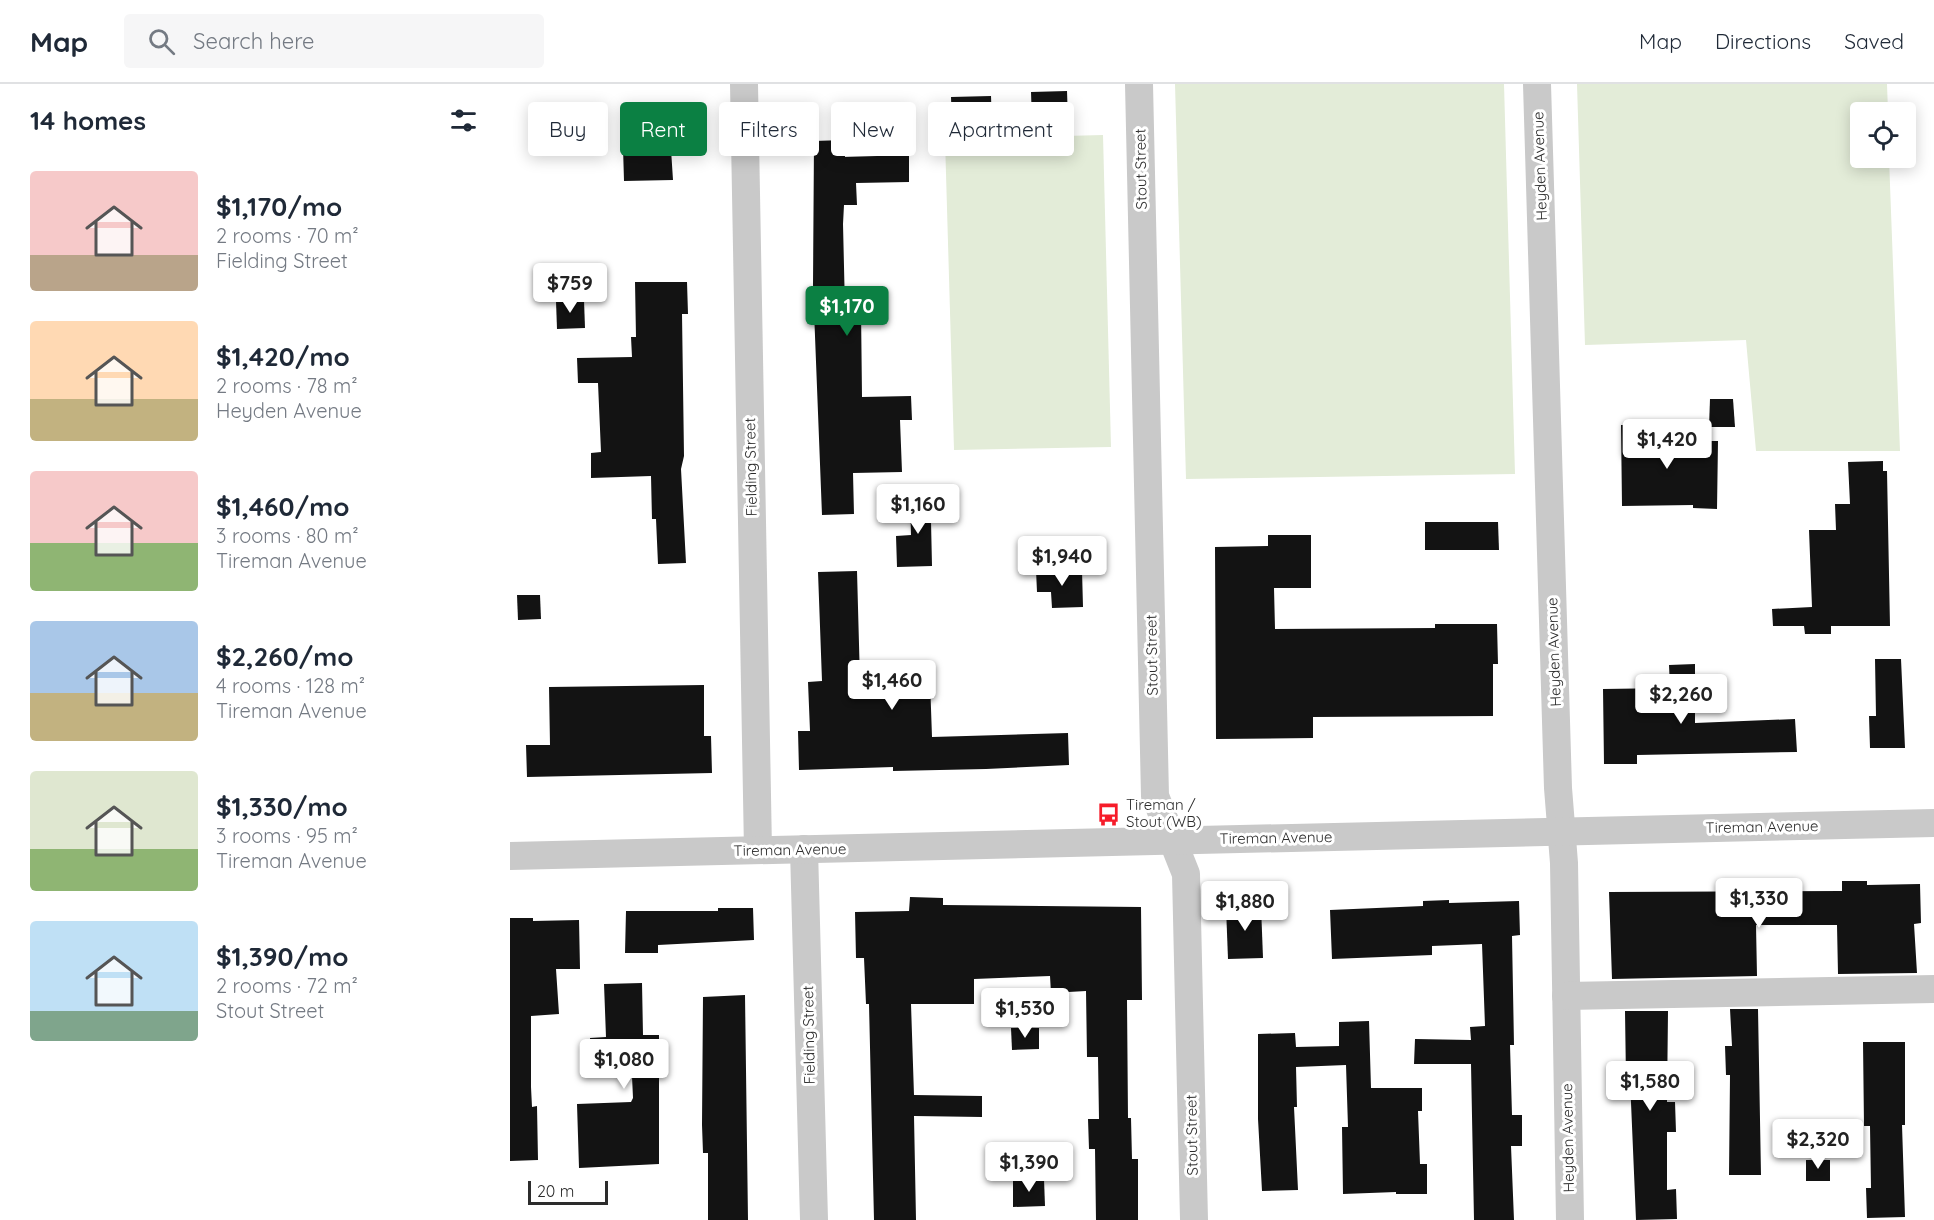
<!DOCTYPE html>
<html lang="en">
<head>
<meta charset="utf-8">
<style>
  body { margin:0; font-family:Quicksand,sans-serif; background:#f6f6f7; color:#1f2937; height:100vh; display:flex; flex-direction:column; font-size:22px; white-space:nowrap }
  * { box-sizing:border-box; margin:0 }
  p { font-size:20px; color:#747a83 }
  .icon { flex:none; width:33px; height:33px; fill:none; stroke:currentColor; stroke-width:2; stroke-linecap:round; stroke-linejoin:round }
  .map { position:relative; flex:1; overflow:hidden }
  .details { display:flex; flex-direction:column; background:#fff; width:510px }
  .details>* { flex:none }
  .banner { position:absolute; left:18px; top:18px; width:570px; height:54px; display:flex; gap:12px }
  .fabs { position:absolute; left:1340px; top:18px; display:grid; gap:12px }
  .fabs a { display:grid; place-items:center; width:66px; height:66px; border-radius:6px; background:#fff; box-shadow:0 3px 15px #0003; font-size:30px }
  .scale { position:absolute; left:18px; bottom:15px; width:80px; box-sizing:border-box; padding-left:6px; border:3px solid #2c2c2c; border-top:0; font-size:16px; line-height:21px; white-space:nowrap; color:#2c2c2c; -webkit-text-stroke:4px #fff; paint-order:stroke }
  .price { position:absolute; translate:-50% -51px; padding:0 14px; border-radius:6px; background:#fff; color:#222; font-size:20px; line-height:39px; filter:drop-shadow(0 2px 3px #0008) }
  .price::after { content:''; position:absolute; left:50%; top:36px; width:18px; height:14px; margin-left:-9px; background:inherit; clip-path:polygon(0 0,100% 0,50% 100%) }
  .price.selected { background:#0b8043; color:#fff }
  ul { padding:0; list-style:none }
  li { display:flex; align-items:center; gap:18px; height:150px; padding:0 30px }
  li span { display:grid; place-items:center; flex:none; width:168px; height:120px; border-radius:6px; color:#555 }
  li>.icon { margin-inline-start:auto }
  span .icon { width:72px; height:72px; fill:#fffc; stroke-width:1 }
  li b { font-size:26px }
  h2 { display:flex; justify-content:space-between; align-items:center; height:72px; padding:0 30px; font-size:26px }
  .pill { padding:0 21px; border-radius:6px; background:#fff; box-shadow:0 3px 15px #0003; font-size:21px; line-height:54px }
  .pill.selected { background:#0b8043; color:#fff }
  header { display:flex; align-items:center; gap:36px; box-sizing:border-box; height:84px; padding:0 30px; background:#fff; border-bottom:2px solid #e0e1e3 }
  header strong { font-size:28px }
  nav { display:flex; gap:33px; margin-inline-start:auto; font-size:21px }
  .search { width:420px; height:54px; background:#f6f6f7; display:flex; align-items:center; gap:15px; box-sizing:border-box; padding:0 21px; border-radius:6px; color:#747a83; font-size:22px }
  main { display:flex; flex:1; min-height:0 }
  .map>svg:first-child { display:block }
  .green { fill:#e3ecd8 }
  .building { fill:#131313 }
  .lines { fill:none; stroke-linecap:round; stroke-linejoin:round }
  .minor { stroke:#c9c9c9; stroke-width:28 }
  .labels { text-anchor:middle; stroke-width:6; stroke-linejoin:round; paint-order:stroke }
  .street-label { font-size:15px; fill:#2c2c2c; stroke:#fff }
  .poi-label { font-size:15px; fill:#2c2c2c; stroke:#fff; text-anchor:start }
</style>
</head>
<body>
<header>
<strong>Map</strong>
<div class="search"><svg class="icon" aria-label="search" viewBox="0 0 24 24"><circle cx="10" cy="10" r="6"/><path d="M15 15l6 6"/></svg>Search here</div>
<nav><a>Map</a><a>Directions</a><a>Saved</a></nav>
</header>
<main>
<section class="details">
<h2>14 homes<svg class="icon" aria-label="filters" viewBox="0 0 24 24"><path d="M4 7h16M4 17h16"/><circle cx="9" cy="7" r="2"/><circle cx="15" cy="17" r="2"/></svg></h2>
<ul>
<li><span style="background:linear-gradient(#f6c9c9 70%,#b9a48a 0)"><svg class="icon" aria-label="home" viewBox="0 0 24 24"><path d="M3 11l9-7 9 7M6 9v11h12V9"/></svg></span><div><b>$1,170/mo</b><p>2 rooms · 70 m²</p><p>Fielding Street</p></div></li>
<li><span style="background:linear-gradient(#ffd9b3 65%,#c2b280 0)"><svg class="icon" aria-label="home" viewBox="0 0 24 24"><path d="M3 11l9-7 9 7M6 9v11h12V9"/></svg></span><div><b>$1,420/mo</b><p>2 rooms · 78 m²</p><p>Heyden Avenue</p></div></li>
<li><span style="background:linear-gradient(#f6c9c9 60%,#8fb573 0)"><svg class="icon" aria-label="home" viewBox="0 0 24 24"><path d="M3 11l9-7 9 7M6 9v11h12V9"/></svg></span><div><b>$1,460/mo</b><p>3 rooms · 80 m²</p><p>Tireman Avenue</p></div></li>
<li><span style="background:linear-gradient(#a9c7e8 60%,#c2b280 0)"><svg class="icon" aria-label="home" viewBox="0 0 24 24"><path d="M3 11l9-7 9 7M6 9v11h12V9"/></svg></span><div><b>$2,260/mo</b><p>4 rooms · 128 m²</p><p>Tireman Avenue</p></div></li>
<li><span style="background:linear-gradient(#dfe7d0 65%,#8fb573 0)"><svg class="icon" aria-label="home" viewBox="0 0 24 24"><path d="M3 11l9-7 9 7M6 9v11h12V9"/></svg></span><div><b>$1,330/mo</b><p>3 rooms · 95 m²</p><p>Tireman Avenue</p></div></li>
<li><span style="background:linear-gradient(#bfe0f5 75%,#7fa58c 0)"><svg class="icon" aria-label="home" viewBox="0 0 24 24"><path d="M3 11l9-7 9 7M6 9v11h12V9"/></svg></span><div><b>$1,390/mo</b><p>2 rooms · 72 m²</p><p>Stout Street</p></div></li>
</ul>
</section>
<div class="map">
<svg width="1424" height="1136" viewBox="0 0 1424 1136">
  <rect width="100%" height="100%" fill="#fff"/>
  <g class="green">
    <polygon points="665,0 994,0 1005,390 676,395"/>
    <polygon points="1067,0 1377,0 1378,28 1350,28 1350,74 1379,74 1390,367 1246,367 1236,256 1075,261"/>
    <polygon points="593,51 601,363 444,366 435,55"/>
  </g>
  <g class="building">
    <polygon points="557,7 558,39 522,40 521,8"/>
    <polygon points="481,12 482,40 442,41 441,13"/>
    <polygon points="158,19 163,96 114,97 113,63 133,63 132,20"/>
    <polygon points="334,56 335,73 399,71 399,98 346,99 347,121 334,121 333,140 335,225 351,225 352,313 401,312 402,336 390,336 392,388 343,389 344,430 312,431 303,201 304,57"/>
    <polygon points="125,198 177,198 178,230 172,230 174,372 171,385 176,479 148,480 146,435 142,435 141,392 81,394 81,369 91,368 88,299 68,299 67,274 122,273 121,253 126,253"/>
    <polygon points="74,216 75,244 47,245 46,217"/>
    <polygon points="1200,315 1223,315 1225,343 1199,343"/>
    <polygon points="1111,341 1146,341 1146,357 1208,357 1207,425 1183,424 1183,421 1112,422"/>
    <polygon points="1373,377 1373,387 1377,387 1380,542 1321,542 1321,550 1295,550 1294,542 1263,542 1262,525 1302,523 1299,446 1326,446 1325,420 1340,420 1338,378"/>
    <polygon points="425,413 426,437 421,437 422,482 387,483 386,452 401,451 400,414"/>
    <polygon points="915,438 988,438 989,466 915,466"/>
    <polygon points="758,451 801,451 801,504 764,504 765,545 925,544 925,540 987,540 988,580 983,580 983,632 803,633 803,654 706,655 705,463 758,462"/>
    <polygon points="526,486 572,486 573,523 542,524 541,508 527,508"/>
    <polygon points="347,487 350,597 420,596 422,653 558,649 559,681 476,685 383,687 383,683 289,686 288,647 300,647 298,598 312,597 308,488"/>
    <polygon points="7,511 30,511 31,535 8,536"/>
    <polygon points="1365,575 1391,575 1395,664 1360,664 1359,632 1366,632"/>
    <polygon points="1185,580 1185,639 1285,635 1287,668 1127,671 1127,680 1094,680 1093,605 1160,604 1159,581"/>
    <polygon points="194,601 194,652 201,652 202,689 17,693 16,661 40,661 39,603"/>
    <polygon points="1332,797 1357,797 1357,801 1410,800 1411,839 1404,840 1407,889 1328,890 1327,841 1246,841 1247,892 1102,895 1099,808 1332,807"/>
    <polygon points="400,813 433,814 433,821 631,823 632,916 617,916 618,1034 621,1034 622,1075 628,1075 628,1136 586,1136 585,1065 579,1065 578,1035 589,1035 588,973 577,973 576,907 541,909 540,892 464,895 464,920 401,920 404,1011 472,1012 472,1033 404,1032 406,1136 364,1136 359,920 356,920 354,874 346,874 345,828 399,827"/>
    <polygon points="939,816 939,819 1009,817 1010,851 1002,852 1004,961 1000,961 1002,1031 1012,1031 1012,1062 1001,1062 1004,1136 964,1136 961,980 904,980 905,955 961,956 960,943 975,942 972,860 922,862 922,871 822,875 820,826 913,822 913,817"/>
    <polygon points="751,822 753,874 718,875 716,823"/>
    <polygon points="208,824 243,824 244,856 148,861 148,869 115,869 116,827 208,827"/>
    <polygon points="0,834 23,834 23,837 69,836 70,885 46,885 49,930 21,932 21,1003 22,1023 27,1022 28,1076 0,1077"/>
    <polygon points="132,899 133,951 149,951 149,1080 69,1084 67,1020 121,1018 123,1014 121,971 81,972 80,954 96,953 94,900"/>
    <polygon points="235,911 238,1136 198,1136 198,1069 193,1069 192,1041 193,913"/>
    <polygon points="1220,925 1248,925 1251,1091 1219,1091 1220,991 1216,991 1215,962 1222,962"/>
    <polygon points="1115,927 1158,927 1157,1018 1165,1018 1166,1048 1157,1048 1157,1106 1166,1105 1167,1135 1126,1136 1120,995 1116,995"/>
    <polygon points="859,937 861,1004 912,1004 912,1027 908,1027 910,1080 917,1080 917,1110 886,1110 886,1108 833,1110 832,1043 838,1043 836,981 786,983 787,1023 784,1023 788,1106 752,1107 748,1035 748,950 785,949 786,963 829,962 829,938"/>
    <polygon points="501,944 529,944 529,965 502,966"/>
    <polygon points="1353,958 1395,958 1395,1041 1392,1041 1395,1133 1357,1134 1356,1104 1361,1104 1360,1042 1354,1042"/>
    <rect x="1296" y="1076" width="24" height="21"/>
    <polygon points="503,1095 534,1095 535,1122 503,1123"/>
  </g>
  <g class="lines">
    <g class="minor">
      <polyline points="234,0 248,766"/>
      <polyline points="629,0 645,712 676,790 684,1136"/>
      <polyline points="1027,0 1048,704 1054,779 1060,1136"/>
      <polyline points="294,765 304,1136"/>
      <polyline points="0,772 1424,739"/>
      <polyline points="1056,912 1424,905"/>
    </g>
  </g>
  <defs>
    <symbol id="bus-bare" viewBox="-9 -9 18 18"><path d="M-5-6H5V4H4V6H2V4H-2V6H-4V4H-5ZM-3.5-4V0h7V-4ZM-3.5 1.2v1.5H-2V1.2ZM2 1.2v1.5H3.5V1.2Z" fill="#f61c2a" stroke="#fff" stroke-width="2.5" paint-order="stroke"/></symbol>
  </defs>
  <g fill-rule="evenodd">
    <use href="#bus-bare" x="582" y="714" width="33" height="33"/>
  </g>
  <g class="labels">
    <g class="street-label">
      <text transform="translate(1030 82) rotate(-92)" y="5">Heyden Avenue</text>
      <text transform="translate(631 85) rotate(-91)" y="5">Stout Street</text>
      <text transform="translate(241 383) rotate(-91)" y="5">Fielding Street</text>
      <text transform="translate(1044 568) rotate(-92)" y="5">Heyden Avenue</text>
      <text transform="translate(642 571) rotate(-91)" y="5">Stout Street</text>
      <text transform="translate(1252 743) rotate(-1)" y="5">Tireman Avenue</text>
      <text transform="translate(766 754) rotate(-1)" y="5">Tireman Avenue</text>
      <text transform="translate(280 766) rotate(-1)" y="5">Tireman Avenue</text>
      <text transform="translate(299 951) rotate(-91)" y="5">Fielding Street</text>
      <text transform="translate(682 1051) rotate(-91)" y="5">Stout Street</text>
      <text transform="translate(1058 1054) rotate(-91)" y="5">Heyden Avenue</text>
    </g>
    <g class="poi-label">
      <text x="616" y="726">Tireman /<tspan x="616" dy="17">Stout (WB)</tspan></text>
    </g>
  </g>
</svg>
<div class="fabs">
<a><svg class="icon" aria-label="locate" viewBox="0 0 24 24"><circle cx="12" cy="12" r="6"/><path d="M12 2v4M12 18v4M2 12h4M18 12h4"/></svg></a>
</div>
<div class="scale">20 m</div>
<b class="price" style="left:60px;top:230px">$759</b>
<b class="price selected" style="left:337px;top:253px">$1,170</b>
<b class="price" style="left:1157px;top:386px">$1,420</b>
<b class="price" style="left:408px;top:451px">$1,160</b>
<b class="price" style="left:552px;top:503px">$1,940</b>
<b class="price" style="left:382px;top:627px">$1,460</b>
<b class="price" style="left:1171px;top:641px">$2,260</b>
<b class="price" style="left:1249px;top:845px">$1,330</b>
<b class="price" style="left:735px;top:848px">$1,880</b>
<b class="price" style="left:515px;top:955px">$1,530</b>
<b class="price" style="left:114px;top:1006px">$1,080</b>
<b class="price" style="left:1140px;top:1028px">$1,580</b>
<b class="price" style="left:1308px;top:1086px">$2,320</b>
<b class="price" style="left:519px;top:1109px">$1,390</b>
<div class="banner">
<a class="pill">Buy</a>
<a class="pill selected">Rent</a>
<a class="pill">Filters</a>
<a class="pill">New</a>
<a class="pill">Apartment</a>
</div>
</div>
</main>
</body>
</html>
